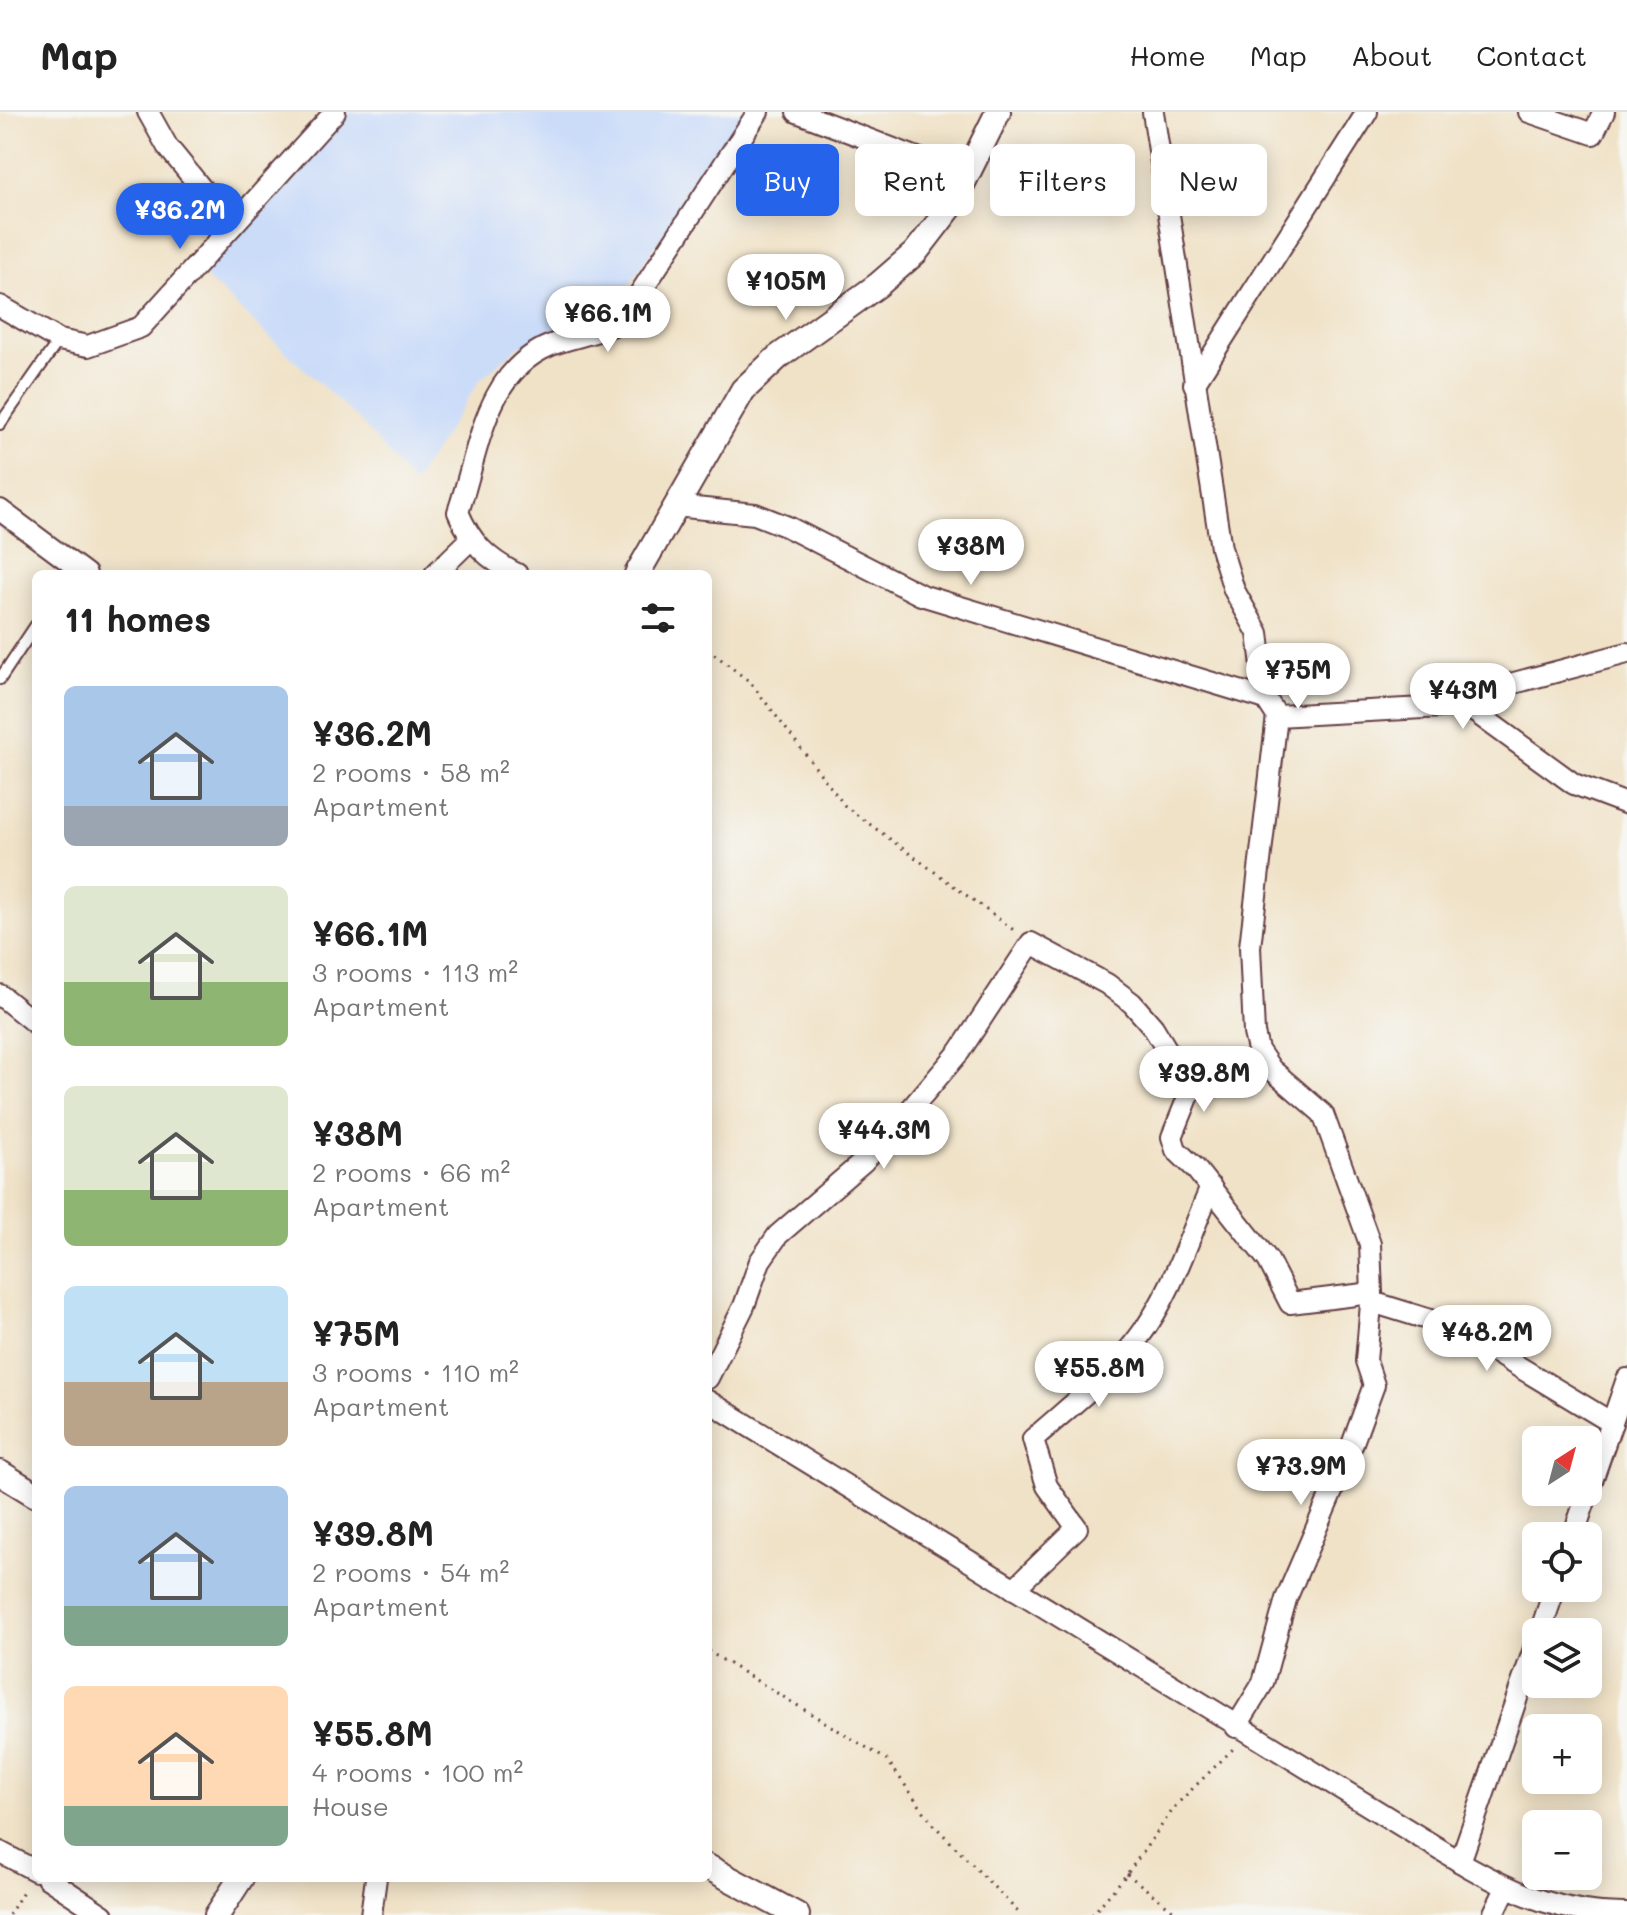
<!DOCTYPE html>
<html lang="en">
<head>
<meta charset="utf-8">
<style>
  body { margin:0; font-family:Mali,sans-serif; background:#f2f2f2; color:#222; height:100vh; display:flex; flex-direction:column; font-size:30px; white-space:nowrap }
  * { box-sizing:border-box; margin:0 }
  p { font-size:26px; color:#767676 }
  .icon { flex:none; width:44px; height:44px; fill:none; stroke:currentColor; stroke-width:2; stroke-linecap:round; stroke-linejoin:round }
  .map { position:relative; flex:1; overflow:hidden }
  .details { position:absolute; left:32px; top:458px; width:680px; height:1312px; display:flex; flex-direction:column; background:#fff; border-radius:12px; box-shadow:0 4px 20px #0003 }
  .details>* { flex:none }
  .banner { position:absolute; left:736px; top:32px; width:760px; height:72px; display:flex; gap:16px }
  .needle { width:52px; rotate:36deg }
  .buttons { position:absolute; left:1522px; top:1314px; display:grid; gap:16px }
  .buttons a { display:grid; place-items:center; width:80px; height:80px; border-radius:12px; background:#fff; box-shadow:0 4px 20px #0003; font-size:40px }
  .price { position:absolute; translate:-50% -68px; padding:0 18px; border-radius:28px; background:#fff; color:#222; font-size:26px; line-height:52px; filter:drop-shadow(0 2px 4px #0008) }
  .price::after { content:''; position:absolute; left:50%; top:48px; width:24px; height:18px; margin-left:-12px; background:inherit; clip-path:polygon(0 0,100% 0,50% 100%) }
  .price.on { background:#2563eb; color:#fff }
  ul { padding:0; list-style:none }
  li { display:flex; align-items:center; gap:24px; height:200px; padding:0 32px }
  li span { display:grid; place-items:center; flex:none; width:224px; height:160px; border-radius:12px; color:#555 }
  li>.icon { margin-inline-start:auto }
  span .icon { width:96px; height:96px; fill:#fffc; stroke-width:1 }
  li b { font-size:34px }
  h2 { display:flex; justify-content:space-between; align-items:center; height:96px; padding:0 32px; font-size:34px }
  .chip { padding:0 28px; border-radius:12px; background:#fff; box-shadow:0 4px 20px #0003; font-size:28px; line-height:72px }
  .chip.on { background:#2563eb; color:#fff }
  header { display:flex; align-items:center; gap:48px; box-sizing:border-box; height:112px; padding:0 40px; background:#fff; border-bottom:2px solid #e0e0e0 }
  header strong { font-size:38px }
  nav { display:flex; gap:44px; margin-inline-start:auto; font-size:28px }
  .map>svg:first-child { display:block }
  .built { fill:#cbdcf9 }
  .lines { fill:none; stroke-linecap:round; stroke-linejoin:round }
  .service-casing { stroke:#633c42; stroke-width:14 }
  .minor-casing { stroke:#633c42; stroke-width:24 }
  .tertiary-casing { stroke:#633c42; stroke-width:28 }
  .path { stroke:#633c42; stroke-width:3; stroke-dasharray:2 6; stroke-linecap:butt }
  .service { stroke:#fff; stroke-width:10 }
  .minor { stroke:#fff; stroke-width:20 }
  .tertiary { stroke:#fff; stroke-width:24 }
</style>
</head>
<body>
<header>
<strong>Map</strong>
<nav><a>Home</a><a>Map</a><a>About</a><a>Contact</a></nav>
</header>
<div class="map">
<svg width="1627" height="1803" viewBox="0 0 1627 1803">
  <rect width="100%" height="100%" fill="#f6f6f2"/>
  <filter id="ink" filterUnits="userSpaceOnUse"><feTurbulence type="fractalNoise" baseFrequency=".0125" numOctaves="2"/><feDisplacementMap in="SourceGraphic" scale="16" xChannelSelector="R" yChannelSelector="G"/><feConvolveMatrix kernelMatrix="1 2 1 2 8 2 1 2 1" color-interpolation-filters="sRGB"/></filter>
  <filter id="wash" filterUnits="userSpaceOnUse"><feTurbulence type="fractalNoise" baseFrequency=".006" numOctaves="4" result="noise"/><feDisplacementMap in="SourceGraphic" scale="32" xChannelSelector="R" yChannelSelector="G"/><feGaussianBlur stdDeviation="1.8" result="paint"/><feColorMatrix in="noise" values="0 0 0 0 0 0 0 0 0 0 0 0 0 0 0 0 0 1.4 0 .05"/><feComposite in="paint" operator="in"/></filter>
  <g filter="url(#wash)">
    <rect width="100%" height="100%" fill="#f0e2c7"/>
    <polygon class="built" points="349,0 747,0 602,212 519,234 480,268 413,372 361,310 202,162"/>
  </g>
  <g filter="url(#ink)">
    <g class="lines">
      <defs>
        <g id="service">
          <polyline points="0,312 59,228"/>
          <polyline points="0,567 36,513"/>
        </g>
        <g id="minor">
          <polyline points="148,0 167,34 232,114"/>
          <polyline points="797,0 967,65"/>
          <polyline points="1153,0 1221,436 1234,478 1258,521 1266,587 1277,604 1250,835 1254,921 1258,938 1271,957 1323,1002 1370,1132 1372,1181 1366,1249 1374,1273 1352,1333 1286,1487 1263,1571 1236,1615"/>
          <polyline points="1529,0 1593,22 1604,0"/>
          <polyline points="0,194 59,228 88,234 141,215 335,0"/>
          <polyline points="1194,272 1367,0"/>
          <polyline points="675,394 755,402 788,415 921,483 1266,587"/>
          <polyline points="0,398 86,462"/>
          <polyline points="435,462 470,428"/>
          <path d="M517,462C487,447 471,431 458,400C479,340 484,260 551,233C575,224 598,222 622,209L758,0"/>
          <polyline points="1460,594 1469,583 1627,541"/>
          <polyline points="1277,604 1460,594 1471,597 1574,672 1627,692"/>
          <polyline points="0,883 36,912"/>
          <polyline points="1372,1190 1453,1215 1612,1311"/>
          <polyline points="708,1266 744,1194 760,1149 778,1123 863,1050 910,998 960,939 1031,831 1107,872 1132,891 1153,915 1191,978 1172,1025 1176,1038 1195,1056 1268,1148 1290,1191 1372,1181"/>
          <path d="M708,1289L1467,1754C1519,1783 1566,1803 1627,1802"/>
          <polyline points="1573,1424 1627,1267"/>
          <path d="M1014,1477L1077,1416L1047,1374L1033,1327C1069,1295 1110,1264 1139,1225C1172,1182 1189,1125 1211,1075"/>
          <polyline points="1540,1520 1555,1476"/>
          <polyline points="0,1740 36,1759"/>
          <polyline points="1460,1750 1536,1531"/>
          <polyline points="47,1766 103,1803"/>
          <polyline points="371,1803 376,1766"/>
          <polyline points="1493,1803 1506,1776"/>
        </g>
        <g id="tertiary">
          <polyline points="637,462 743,278 778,245 878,173 915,141 952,93 998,0"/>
          <polyline points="0,1361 36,1383"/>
          <polyline points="708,1755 797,1803"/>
          <polyline points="217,1803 241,1766"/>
        </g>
      </defs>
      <use href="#service" class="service-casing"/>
      <use href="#minor" class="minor-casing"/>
      <use href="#tertiary" class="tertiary-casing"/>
      <g class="path">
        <polyline points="708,537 751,571 845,694 1015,819"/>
        <polyline points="708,1539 887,1648 933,1712 1021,1803"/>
        <polyline points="1127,1762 1179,1803"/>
        <polyline points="9,1803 25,1776"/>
        <polyline points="1092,1803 1127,1762 1177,1692 1234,1636"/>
      </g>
      <use href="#service" class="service"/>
      <use href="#minor" class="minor"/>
      <use href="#tertiary" class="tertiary"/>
    </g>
  </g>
</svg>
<div class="buttons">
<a><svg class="needle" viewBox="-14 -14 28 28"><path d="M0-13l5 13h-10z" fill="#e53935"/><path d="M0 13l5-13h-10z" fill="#767676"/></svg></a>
<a><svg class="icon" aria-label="locate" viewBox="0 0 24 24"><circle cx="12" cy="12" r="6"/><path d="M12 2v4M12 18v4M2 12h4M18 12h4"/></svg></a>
<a><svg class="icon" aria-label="layers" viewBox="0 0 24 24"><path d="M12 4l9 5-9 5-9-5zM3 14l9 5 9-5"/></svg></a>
<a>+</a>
<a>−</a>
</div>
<b class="price on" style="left:180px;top:139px">¥36.2M</b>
<b class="price" style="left:786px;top:210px">¥105M</b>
<b class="price" style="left:608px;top:242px">¥66.1M</b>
<b class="price" style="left:971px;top:475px">¥38M</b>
<b class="price" style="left:1298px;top:599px">¥75M</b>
<b class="price" style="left:1463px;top:619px">¥43M</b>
<b class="price" style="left:1204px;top:1002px">¥39.8M</b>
<b class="price" style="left:884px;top:1059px">¥44.3M</b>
<b class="price" style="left:1487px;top:1261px">¥48.2M</b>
<b class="price" style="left:1099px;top:1297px">¥55.8M</b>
<b class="price" style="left:1301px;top:1395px">¥73.9M</b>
<div class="banner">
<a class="chip on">Buy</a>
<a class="chip">Rent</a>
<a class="chip">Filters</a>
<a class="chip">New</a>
</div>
<section class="details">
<h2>11 homes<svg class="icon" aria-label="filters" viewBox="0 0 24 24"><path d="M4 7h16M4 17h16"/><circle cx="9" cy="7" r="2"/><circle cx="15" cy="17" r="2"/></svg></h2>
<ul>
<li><span style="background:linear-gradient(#a9c7e8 75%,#9aa5b1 0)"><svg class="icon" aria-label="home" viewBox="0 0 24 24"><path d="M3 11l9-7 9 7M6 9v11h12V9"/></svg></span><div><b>¥36.2M</b><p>2 rooms · 58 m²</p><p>Apartment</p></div></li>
<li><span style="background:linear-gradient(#dfe7d0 60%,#8fb573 0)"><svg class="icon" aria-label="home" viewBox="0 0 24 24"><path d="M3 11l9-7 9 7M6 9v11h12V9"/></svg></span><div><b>¥66.1M</b><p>3 rooms · 113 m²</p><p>Apartment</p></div></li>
<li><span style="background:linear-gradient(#dfe7d0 65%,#8fb573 0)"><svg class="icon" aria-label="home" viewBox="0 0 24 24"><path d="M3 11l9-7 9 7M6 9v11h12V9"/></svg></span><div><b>¥38M</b><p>2 rooms · 66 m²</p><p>Apartment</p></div></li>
<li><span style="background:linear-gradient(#bfe0f5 60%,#b9a48a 0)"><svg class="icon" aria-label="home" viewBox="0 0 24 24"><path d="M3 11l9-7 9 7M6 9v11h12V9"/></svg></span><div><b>¥75M</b><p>3 rooms · 110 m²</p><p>Apartment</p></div></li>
<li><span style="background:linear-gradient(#a9c7e8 75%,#7fa58c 0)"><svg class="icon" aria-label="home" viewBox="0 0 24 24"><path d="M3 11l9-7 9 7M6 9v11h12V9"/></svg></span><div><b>¥39.8M</b><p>2 rooms · 54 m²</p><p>Apartment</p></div></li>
<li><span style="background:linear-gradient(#ffd9b3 75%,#7fa58c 0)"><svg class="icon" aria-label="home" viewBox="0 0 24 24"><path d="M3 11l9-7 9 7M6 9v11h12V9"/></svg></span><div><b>¥55.8M</b><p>4 rooms · 100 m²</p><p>House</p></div></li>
</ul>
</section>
</div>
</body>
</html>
